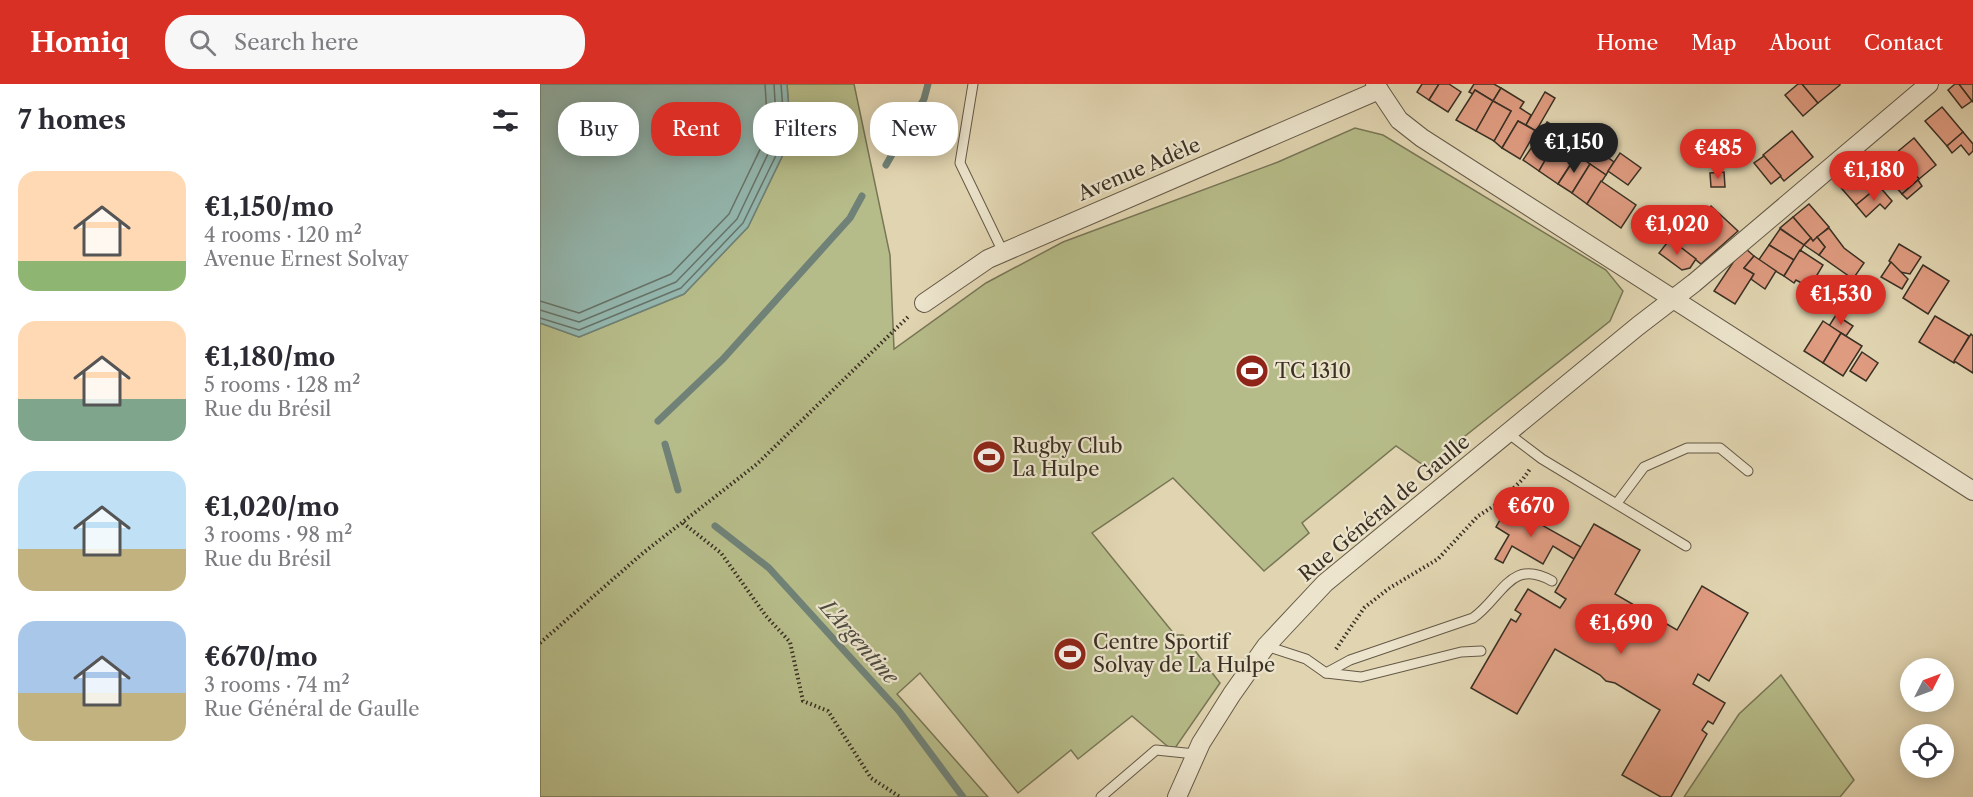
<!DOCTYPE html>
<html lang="en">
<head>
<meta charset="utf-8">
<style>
  body { margin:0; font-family:"Libre Caslon Text",serif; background:#f7f7f7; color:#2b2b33; height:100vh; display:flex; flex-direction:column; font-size:22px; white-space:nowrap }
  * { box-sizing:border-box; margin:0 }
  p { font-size:20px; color:#7c7c81 }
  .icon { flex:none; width:33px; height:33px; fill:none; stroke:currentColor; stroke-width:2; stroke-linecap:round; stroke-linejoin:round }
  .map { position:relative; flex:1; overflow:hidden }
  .sheet { display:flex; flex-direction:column; background:#fff; width:540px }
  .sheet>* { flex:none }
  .banner { position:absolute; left:18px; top:18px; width:570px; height:54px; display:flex; gap:12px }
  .needle { width:39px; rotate:48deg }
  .buttons { position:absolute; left:1360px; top:574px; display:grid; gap:12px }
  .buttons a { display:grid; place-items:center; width:54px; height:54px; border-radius:50%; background:#fff; box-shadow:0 3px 15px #0003; font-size:30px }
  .price { position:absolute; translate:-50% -51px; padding:0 14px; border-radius:21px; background:#d93025; color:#fff; font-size:20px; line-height:39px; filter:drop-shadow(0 2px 3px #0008) }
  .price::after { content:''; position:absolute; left:50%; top:36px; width:18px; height:14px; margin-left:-9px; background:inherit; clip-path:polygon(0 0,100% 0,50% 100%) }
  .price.current { background:#222; color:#fff }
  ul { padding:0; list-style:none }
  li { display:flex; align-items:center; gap:18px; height:150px; padding:0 18px }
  li span { display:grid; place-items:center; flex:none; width:168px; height:120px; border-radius:18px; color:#555 }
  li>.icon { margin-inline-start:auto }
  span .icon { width:72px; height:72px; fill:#fffc; stroke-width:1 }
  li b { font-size:26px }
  h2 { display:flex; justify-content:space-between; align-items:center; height:72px; padding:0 18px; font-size:26px }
  .pill { padding:0 21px; border-radius:24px; background:#fff; box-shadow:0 3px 15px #0003; font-size:21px; line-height:54px }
  .pill.current { background:#d93025; color:#fff }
  header { display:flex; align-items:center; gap:36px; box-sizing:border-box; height:84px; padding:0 30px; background:#d93025; color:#fff }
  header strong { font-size:28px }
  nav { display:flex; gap:33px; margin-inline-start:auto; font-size:21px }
  .search { width:420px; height:54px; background:#f7f7f7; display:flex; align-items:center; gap:15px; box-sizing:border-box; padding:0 21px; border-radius:24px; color:#7c7c81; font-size:22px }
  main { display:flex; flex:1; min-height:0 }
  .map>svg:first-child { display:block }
  .green { fill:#b6bc89; stroke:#787656; stroke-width:1.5 }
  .water { fill:#94b8b0; stroke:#708278; stroke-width:1.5 }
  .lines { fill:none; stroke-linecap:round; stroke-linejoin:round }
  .shore { stroke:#67746a; stroke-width:1.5 }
  .stream { stroke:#708278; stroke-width:7 }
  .building { fill:#df9b80; stroke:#3a3024; stroke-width:1.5 }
  .lane-casing { stroke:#645947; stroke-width:11 }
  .street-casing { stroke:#645947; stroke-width:20 }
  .path { stroke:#3a3024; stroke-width:4; stroke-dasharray:1.5 3; stroke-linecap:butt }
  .lane { stroke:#ece4cc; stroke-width:9 }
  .street { stroke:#ece4cc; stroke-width:18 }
  .labels { text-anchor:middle; stroke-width:4.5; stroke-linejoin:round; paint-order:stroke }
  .street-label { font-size:20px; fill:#3a3024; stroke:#ece4cc }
  .poi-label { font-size:20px; fill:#3a3024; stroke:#ece4cc; text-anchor:start }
  .water-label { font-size:21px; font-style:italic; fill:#4c4b40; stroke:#ece4cc }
</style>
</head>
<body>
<header>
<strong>Homiq</strong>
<div class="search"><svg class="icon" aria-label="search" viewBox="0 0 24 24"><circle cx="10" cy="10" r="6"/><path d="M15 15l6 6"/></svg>Search here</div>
<nav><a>Home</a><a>Map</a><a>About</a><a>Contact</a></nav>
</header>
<main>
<section class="sheet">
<h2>7 homes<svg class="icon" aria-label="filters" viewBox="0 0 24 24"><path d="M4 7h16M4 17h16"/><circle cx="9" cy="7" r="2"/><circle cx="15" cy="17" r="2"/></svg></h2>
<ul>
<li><span style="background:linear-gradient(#ffd9b3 75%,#8fb573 0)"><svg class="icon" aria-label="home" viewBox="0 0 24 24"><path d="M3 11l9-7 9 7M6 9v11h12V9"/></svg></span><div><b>€1,150/mo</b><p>4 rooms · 120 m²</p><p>Avenue Ernest Solvay</p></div></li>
<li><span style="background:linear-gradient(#ffd9b3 65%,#7fa58c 0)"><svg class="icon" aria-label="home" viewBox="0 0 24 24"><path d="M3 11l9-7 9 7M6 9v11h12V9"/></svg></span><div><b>€1,180/mo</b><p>5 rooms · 128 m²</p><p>Rue du Brésil</p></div></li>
<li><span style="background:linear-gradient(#bfe0f5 65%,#c2b280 0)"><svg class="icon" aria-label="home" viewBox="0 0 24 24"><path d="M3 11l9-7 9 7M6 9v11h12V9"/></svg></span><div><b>€1,020/mo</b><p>3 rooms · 98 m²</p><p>Rue du Brésil</p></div></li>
<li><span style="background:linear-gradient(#a9c7e8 60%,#c2b280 0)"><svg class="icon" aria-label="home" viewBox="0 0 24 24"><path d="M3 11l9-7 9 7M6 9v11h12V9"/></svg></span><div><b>€670/mo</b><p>3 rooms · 74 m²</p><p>Rue Général de Gaulle</p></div></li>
</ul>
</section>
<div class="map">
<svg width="1433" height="713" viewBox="0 0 1433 713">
  <rect width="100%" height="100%" fill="#e1d5b1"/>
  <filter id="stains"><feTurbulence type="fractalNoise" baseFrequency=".00333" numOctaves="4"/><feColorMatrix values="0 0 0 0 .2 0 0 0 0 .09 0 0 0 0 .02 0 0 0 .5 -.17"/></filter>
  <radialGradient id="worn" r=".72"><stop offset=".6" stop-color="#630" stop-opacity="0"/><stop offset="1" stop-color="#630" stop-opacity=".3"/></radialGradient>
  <g class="green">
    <polygon points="247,0 314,0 350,171 354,265 446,199 523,158 738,78 815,44 843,51 1066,186 1083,207 1070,237 886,383 856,362 762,439 769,449 724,487 633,394 552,449 635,551 643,551 680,599 633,667 592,632 538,675 531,666 478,709 380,589 357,610 448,713 0,713 0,239 39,253 144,210 208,143 251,54"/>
    <polygon points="1241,591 1314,696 1300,713 1144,713 1199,630"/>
  </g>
  <polygon class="water" points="0,0 247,0 251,54 208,143 144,210 39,253 0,239"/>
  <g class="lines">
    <g class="shore">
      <polyline points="0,217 39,229 131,190 189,130 228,49 225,0"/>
      <polyline points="0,226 39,238 136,198 197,135 237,51 234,0"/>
      <polyline points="0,234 39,246 141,204 203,139 245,53 241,0"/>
    </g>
    <g class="stream">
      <polyline points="346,81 384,15 388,0"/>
      <polyline points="118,337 183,275 310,134 322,112"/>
      <polyline points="125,360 138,406"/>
      <polyline points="175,442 229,484 359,627 423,713"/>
    </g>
  </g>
  <g class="building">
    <polygon points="882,0 899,0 889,16 877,8"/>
    <polygon points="899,0 909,0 921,8 908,28 889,16"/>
    <polygon points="934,0 954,0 961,4 953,17 935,6 933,10 929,8"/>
    <polygon points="1258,0 1262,0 1278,19 1263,32 1245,11"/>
    <polygon points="1262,0 1300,0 1300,1 1278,19"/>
    <polygon points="1415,0 1419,0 1432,17 1422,24 1408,6"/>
    <polygon points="1419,0 1433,0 1433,18 1432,17"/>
    <polygon points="961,4 984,18 980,24 991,31 986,41 978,37 962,64 954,57 971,27 953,17"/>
    <polygon points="935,6 953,17 936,47 916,36"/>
    <polygon points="1005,8 1015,14 996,47 986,41"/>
    <polygon points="953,17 971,27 954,57 936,47"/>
    <polygon points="1402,23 1423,48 1407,62 1385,37"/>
    <polygon points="978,37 996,47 980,75 962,64"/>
    <polygon points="1007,38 1023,48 1015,60 1000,51"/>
    <polygon points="1034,42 1038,45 1022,67 1019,65"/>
    <polygon points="1048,43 1064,54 1047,78 1037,71 1034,75 1029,71"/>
    <polygon points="1039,44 1045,48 1029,71 1022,67"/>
    <polygon points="1252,47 1273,73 1244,97 1223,71"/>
    <polygon points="1423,48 1433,60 1433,67 1429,71 1421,61 1412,69 1407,62"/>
    <polygon points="1000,51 1015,60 999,87 983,76"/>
    <polygon points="1374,54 1396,81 1379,95 1356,69"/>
    <polygon points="1014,61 1034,75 1018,100 999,87"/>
    <polygon points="1056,65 1074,78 1066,91 1047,78"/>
    <polygon points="1080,69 1101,84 1088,101 1068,87"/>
    <polygon points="1356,69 1379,95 1362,110 1339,84"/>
    <polygon points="1037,71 1050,80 1032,109 1018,100"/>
    <polygon points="1224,72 1241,92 1231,100 1214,79"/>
    <polygon points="1319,79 1339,102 1316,121 1296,98"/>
    <polygon points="1050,80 1066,91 1047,120 1032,109"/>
    <polygon points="1184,88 1185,103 1171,103 1170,89"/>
    <polygon points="1378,96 1382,102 1367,115 1362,110"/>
    <polygon points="1061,97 1096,121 1081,144 1047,120"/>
    <polygon points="1339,102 1352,117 1345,125 1340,120 1326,133 1316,121"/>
    <polygon points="1269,120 1289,143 1273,157 1253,133"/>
    <polygon points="1171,122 1198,147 1161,180 1130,155 1138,143 1157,158 1172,141 1167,143 1159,136"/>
    <polygon points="1253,133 1271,154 1264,161 1240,144"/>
    <polygon points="1165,141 1169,145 1157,158 1145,148"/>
    <polygon points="1289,144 1304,164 1324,179 1313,195 1279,171 1285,163 1277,153"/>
    <polygon points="1240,145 1264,161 1254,176 1229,161"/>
    <polygon points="1277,153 1285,163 1279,171 1264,161 1271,154 1273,157"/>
    <polygon points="1130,155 1156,175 1150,184 1142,186 1119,169"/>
    <polygon points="1359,160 1381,173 1370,190 1360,188 1349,177"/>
    <polygon points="1229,161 1254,176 1244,192 1218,177"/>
    <polygon points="1206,165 1214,172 1204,184 1214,190 1195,220 1174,207 1194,177"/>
    <polygon points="1260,166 1283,181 1277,191 1287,198 1283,204 1273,198 1269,203 1256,196 1254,199 1244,192"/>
    <polygon points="1214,172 1236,187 1225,205 1211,195 1214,190 1204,184"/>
    <polygon points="1351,178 1368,195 1362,205 1341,193"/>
    <polygon points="1383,181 1409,197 1388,230 1363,214"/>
    <polygon points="1296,231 1313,242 1306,252 1289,242"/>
    <polygon points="1395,232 1429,252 1414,279 1379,258"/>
    <polygon points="1283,237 1301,249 1283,279 1264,267"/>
    <polygon points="1301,249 1322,262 1303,292 1283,279"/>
    <polygon points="1431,250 1433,252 1433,289 1414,277"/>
    <polygon points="1322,268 1338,279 1326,297 1310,287"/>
    <polygon points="968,422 1041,463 1034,475 1013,462 1003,480 972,462 963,479 955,475 969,451 956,443"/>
    <polygon points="1054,440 1100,466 1075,510 1137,546 1162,502 1208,529 1169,597 1158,590 1153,600 1185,619 1173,640 1168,637 1162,646 1167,650 1131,713 1121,713 1082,691 1120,626 1075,599 1066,597 1060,591 1015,565 977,630 931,604 971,535 976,538 981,530 975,526 988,505 1020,524 1026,515 1015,508"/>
  </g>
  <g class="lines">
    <defs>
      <g id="lane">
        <polyline points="433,0 420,79 463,168"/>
        <polyline points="969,350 1002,375 1146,462"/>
        <polyline points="1077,419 1104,383 1147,364 1180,364 1208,387"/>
        <polyline points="726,562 766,575 786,589 821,593 921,568 941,567"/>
        <path d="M786,589L810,576L933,534C962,514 970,473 1012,497"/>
        <polyline points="561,713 616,666 655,670"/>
      </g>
      <g id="street">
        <polyline points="835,0 859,36 882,54 1433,407"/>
        <polyline points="384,219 448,175 839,6"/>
        <polyline points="637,713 661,659 692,610 726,562 785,499 1098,242 1154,199 1389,0"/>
      </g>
    </defs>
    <use href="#lane" class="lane-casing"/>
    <use href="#street" class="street-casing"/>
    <g class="path">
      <polyline points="143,439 181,469 226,532 250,558 263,617 288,627 331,694 360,713"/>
      <polyline points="0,559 103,469 217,380 370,231"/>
      <polyline points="796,565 824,524 848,505 898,475 938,432 957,420 983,395 990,385"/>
    </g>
    <use href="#lane" class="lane"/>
    <use href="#street" class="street"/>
  </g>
  <defs>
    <symbol id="stadium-disc" viewBox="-11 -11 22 22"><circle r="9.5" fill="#8f2418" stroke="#ece4cc"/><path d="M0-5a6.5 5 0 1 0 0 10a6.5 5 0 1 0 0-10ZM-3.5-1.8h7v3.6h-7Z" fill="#fff"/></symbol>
  </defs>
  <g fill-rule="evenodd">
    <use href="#stadium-disc" x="693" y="268" width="38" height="38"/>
    <use href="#stadium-disc" x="430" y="354" width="38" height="38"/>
    <use href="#stadium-disc" x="511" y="551" width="38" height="38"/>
  </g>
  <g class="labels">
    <g class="street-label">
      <text transform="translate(599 85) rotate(-23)" y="7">Avenue Adèle</text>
      <text transform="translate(844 424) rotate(-40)" y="7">Rue Général de Gaulle</text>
    </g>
    <g class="poi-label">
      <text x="735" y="294">TC 1310</text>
      <text x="472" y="369">Rugby Club<tspan x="472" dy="23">La Hulpe</tspan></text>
      <text x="553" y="565">Centre Sportif<tspan x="553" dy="23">Solvay de La Hulpe</tspan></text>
    </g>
    <g class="water-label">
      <text transform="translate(319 558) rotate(48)" y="7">L'Argentine</text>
    </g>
  </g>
  <rect width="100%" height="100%" filter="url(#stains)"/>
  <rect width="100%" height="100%" fill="url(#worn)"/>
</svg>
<div class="buttons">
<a><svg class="needle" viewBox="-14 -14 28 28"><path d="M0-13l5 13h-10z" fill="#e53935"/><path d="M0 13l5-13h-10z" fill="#7c7c81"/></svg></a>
<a><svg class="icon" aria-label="locate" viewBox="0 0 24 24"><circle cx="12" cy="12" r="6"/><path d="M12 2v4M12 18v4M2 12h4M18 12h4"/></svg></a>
</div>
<b class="price current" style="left:1034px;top:90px">€1,150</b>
<b class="price" style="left:1178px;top:96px">€485</b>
<b class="price" style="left:1334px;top:118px">€1,180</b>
<b class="price" style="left:1137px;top:172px">€1,020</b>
<b class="price" style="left:1301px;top:242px">€1,530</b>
<b class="price" style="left:991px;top:454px">€670</b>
<b class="price" style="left:1081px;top:571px">€1,690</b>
<div class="banner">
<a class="pill">Buy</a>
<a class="pill current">Rent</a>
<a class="pill">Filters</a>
<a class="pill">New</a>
</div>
</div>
</main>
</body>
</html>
